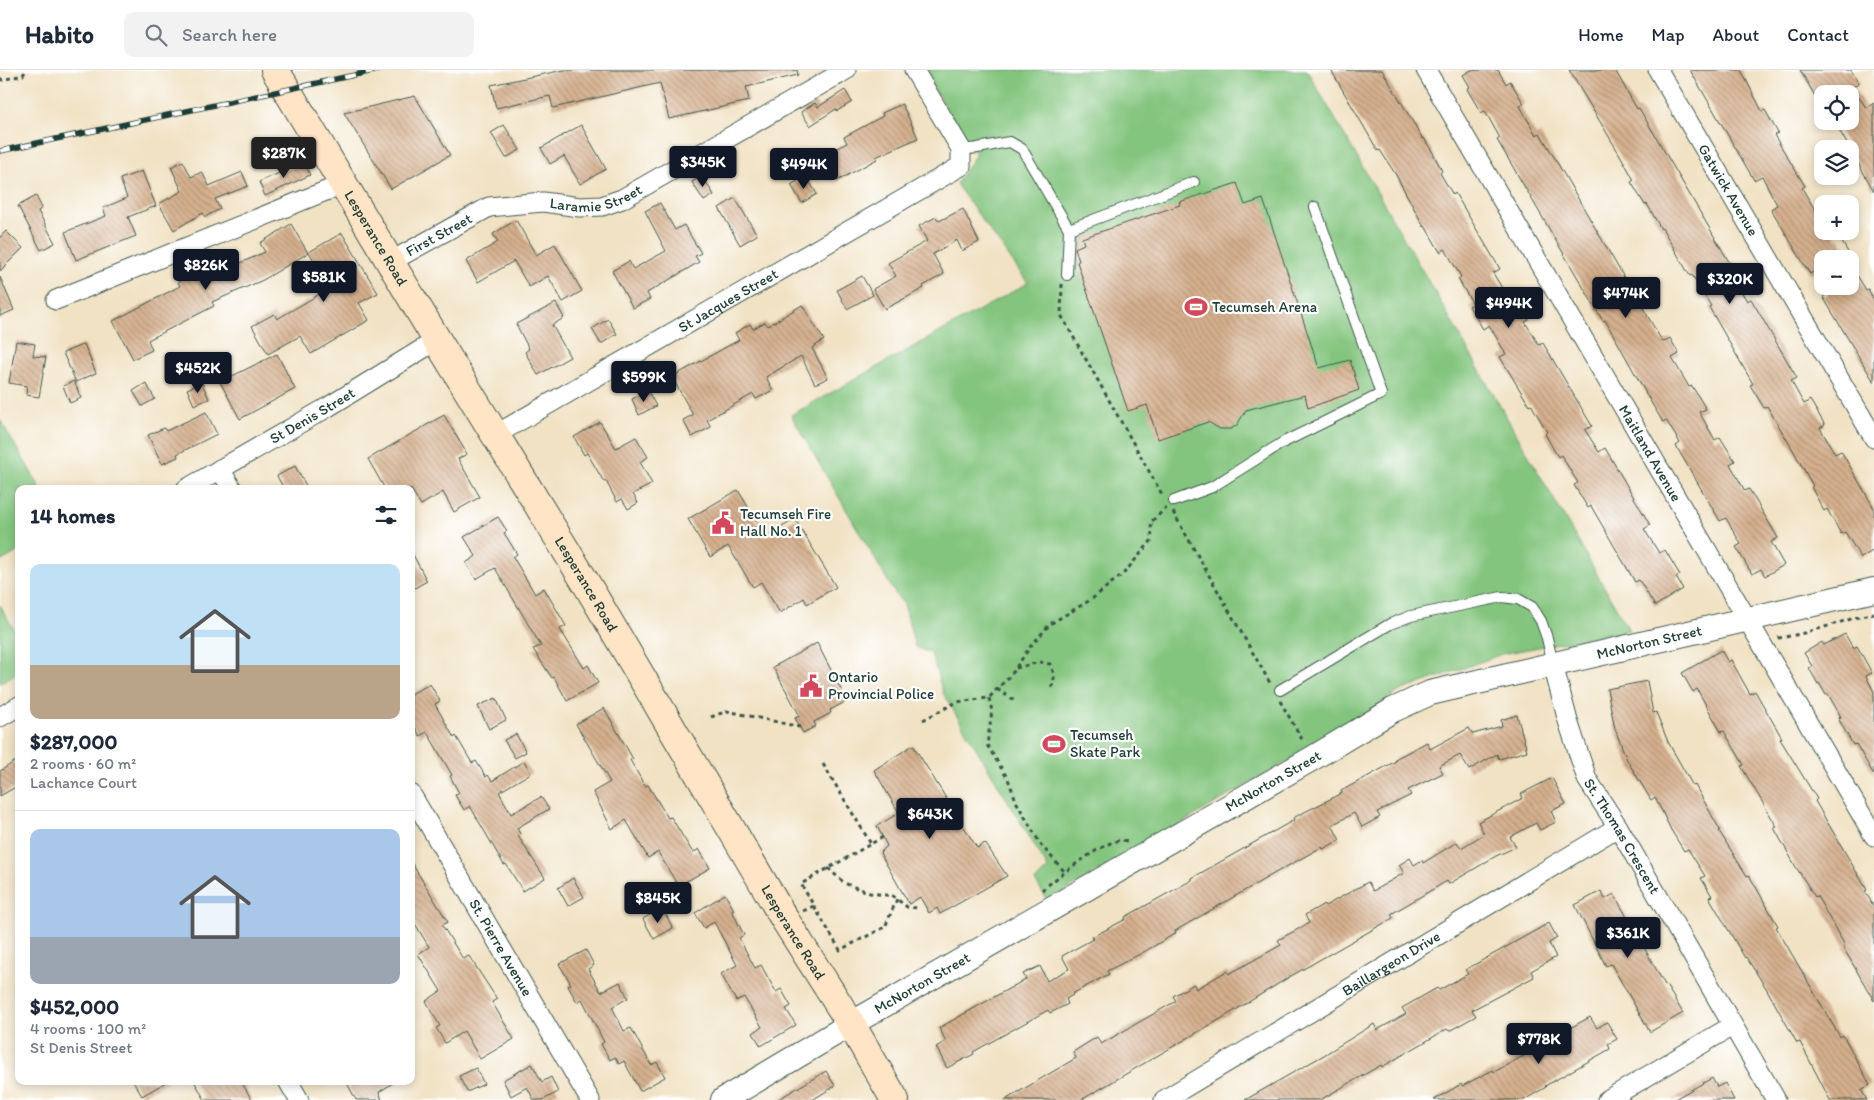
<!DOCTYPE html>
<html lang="en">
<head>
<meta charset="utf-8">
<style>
  body { margin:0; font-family:Itim,sans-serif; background:#f2f2f3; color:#1f2937; height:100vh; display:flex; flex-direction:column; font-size:19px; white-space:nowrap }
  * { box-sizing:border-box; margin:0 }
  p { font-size:16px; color:#747a83 }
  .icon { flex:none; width:28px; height:28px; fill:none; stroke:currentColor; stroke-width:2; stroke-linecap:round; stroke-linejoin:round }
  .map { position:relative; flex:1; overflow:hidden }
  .panel { position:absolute; left:15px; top:415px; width:400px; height:600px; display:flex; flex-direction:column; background:#fff; border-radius:10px; box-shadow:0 2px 8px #0003 }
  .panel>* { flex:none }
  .controls { position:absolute; left:1814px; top:15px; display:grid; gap:10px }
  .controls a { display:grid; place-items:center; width:45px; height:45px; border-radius:10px; background:#fff; box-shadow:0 2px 8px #0003; font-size:25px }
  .price { position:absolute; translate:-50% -42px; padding:0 11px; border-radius:5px; background:#111827; color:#fff; font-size:16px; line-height:32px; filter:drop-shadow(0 1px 2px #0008) }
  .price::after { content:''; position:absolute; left:50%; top:30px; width:15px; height:11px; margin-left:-8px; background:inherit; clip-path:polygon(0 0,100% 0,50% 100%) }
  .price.selected { background:#222; color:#fff }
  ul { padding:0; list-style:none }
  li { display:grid; align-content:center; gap:10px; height:265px; padding:0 15px }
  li+li { border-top:1px solid #e0e1e3 }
  li span { display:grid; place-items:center; height:155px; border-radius:10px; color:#555 }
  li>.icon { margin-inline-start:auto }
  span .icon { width:90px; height:90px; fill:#fffc; stroke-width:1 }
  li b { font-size:21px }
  h2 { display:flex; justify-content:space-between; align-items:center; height:60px; padding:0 15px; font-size:21px }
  header { display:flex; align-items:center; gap:30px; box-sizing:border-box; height:70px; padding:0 25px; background:#fff; border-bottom:1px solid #e0e1e3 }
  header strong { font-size:24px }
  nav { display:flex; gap:28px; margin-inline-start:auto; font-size:18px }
  .search { width:350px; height:45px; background:#f2f2f3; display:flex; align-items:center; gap:12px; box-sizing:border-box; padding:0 18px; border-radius:10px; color:#747a83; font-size:19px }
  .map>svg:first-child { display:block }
  .park { fill:#83c57e; stroke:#518159 }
  .building { fill:url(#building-back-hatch) }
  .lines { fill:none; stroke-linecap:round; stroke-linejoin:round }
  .service-casing { stroke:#3e564a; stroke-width:12 }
  .minor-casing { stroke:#3e564a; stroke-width:21 }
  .tertiary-casing { stroke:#3e564a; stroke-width:26 }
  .secondary-casing { stroke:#3e564a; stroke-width:30 }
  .path { stroke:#3e564a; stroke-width:3; stroke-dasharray:4 4; stroke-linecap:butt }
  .service { stroke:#fff; stroke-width:10 }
  .minor { stroke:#fff; stroke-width:19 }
  .tertiary { stroke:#fff; stroke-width:24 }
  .secondary { stroke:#ffe4c6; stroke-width:28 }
  .rail-casing { stroke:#1f3d34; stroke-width:5.5 }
  .rail { stroke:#fff; stroke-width:4; stroke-dasharray:11; stroke-linecap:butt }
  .labels { text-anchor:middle; stroke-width:4.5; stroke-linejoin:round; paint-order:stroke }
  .street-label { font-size:15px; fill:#1f3d34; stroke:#fff }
  .poi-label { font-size:15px; fill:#1f3d34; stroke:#fff; text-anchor:start }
</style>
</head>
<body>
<header>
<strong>Habito</strong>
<div class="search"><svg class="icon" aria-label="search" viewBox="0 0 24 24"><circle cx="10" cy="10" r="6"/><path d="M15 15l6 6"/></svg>Search here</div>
<nav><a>Home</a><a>Map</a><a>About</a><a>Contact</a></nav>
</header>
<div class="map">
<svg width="1874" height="1030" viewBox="0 0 1874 1030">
  <defs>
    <pattern id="building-back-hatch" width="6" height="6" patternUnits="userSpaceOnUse" patternTransform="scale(1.25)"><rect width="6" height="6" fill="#d6b08e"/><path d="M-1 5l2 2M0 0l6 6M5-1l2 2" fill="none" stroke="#ad9075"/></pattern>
  </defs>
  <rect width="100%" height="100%" fill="#fff"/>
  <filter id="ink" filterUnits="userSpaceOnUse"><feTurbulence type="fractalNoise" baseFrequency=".02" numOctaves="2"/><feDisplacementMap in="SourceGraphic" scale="10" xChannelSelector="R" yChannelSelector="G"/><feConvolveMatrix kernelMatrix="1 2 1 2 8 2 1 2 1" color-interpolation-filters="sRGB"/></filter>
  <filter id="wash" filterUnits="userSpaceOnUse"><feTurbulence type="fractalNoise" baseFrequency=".0096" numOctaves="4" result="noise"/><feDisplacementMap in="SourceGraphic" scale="20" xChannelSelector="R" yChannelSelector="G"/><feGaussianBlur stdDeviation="1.12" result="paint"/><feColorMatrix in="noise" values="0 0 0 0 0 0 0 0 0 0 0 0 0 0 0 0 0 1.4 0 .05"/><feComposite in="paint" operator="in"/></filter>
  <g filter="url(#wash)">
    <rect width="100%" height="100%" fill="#f1e2c4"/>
    <g class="park">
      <polygon points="922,0 1307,0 1629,560 1502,584 1400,621 1300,684 1048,831 1035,811 1048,798 943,623 931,583 915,577 904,534 896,525 791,345 1028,213 956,114 976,84"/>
      <polygon points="0,350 41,419 19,419 19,481 0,492"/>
      <polygon points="0,535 19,569 19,602 0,613"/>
    </g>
    <g id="blocks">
      <g class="building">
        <polygon points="564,0 797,0 798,5 746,17 749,31 669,49 660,13 553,38 550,26 496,38 491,15"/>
        <polygon points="1331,0 1382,0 1423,69 1424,68 1433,83 1442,101 1440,103 1453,125 1455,123 1500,199 1493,203 1506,225 1513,221 1529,250 1525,252 1539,275 1543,273 1592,356 1585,360 1599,382 1605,378 1650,455 1644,459 1659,483 1665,480 1680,505 1676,507 1683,519 1655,536 1639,510 1635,512 1591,436 1588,438 1574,415 1578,413 1561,385 1558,387 1545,364 1547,362 1531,334 1529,335 1500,287 1506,284 1489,255 1483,259 1469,236 1473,234 1458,209 1461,207 1445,179 1440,182 1425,156 1424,157 1396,105 1380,80 1378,81"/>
        <polygon points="1471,0 1498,0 1506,14 1510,11 1524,34 1520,36 1536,65 1540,63 1629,216 1632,214 1646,237 1643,238 1659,266 1663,272 1670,268 1679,284 1672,288 1689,317 1692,316 1706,339 1699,342 1715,370 1720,367 1735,391 1730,394 1745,421 1749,419 1778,468 1771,472 1784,495 1765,506 1761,499 1752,504 1736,477 1741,474 1726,448 1720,451 1676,376 1680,373 1666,350 1663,352 1652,334 1605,250 1603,251 1506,85 1497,70 1500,68 1485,41 1481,43 1467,19 1470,17 1463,5"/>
        <polygon points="1569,0 1615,0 1637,39 1639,38 1738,207 1734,209 1747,231 1751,229 1797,308 1791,311 1804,334 1810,330 1825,355 1820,358 1835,384 1841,381 1874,438 1874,480 1861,488 1845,462 1841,464 1827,439 1824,441 1811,417 1813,416 1793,380 1767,336 1764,338 1750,315 1753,314 1709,237 1711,236 1692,205 1690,206 1662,158 1661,159 1647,134 1645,135 1631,112 1634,110 1620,85"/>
        <polygon points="1690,0 1741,0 1762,41 1765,40 1778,63 1774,65 1805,116 1802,118 1818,145 1822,143 1822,161 1832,161 1837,169 1839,167 1852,189 1822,189 1822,197 1810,204 1771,139 1777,135 1762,106 1754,110"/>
        <polygon points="1800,0 1851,0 1859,13 1853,17 1866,38 1874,33 1874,121 1834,51 1850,51 1850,24 1822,24 1822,38"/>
        <polygon points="845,20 852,32 837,41 836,39 810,56 801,42 815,33 818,37"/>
        <polygon points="415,26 450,85 391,119 344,43"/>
        <polygon points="902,34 918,68 876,87 877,89 837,111 823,85 847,73 844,67 883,46 882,43"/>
        <polygon points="504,55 520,80 506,88 491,63"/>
        <polygon points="581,55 606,99 580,114 564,86 550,94 541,78"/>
        <polygon points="183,91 191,107 202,102 209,116 242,102 248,116 215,129 220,139 205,147 203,143 174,160 159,134 182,121 171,97"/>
        <polygon points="304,92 310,105 265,126 259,112"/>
        <polygon points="142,101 156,136 128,147 136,166 76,190 65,162 106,146 103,138 127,128 120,109"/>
        <polygon points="702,106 714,125 704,131 692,112"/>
        <polygon points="806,106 817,124 802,133 791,115"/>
        <polygon points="1237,113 1245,135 1263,129 1319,298 1350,290 1359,320 1308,338 1305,325 1246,340 1237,355 1231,359 1220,359 1208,352 1158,369 1147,335 1128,341 1077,192 1079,191 1075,178 1084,174 1082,168 1180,135 1179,132"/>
        <polygon points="36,126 42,138 38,141 55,173 41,180 18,136"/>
        <polygon points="735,128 757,165 740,175 719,138"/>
        <polygon points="660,133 675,160 684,155 701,183 695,186 699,192 647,223 650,229 633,238 612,201 629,191 633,199 666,181 645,141"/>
        <polygon points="963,139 979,172 962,181 957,170 933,184 944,204 923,216 924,218 885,239 873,219 896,206 888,193 927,171 919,156 936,147 939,151"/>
        <polygon points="516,150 536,185 555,174 582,221 563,232 548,206 529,217 514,191 478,212 466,191 498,172 493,164"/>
        <polygon points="291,154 308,183 263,210 212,232 214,236 148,270 152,280 133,289 113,251 180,216 178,212 196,202 196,204 222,193 225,200 265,182 260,173"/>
        <polygon points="6,161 23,178 0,201 0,167"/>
        <polygon points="342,163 378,223 359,233 369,250 311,284 300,266 268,284 252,256 274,244 277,249 330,218 309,182"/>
        <polygon points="1850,194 1866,220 1868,219 1874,230 1874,312 1823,227 1829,223 1825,216 1850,216"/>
        <polygon points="862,206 873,225 847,239 837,220"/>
        <polygon points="0,207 14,240 0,246"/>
        <polygon points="556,233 564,248 552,255 570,287 538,305 525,282 529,279 516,254"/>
        <polygon points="802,235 824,270 812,278 828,308 815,314 801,286 766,307 773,320 756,329 753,324 707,350 711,357 692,367 683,350 693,345 672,307 739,270 735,263 750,254 753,259 765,252 768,256"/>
        <polygon points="608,249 617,264 601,274 592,259"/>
        <polygon points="16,271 35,274 33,286 46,287 39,327 26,325 27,316 9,313"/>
        <polygon points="84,274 96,303 76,312 63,283"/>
        <polygon points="277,284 295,319 240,349 220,312"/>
        <polygon points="74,311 81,328 70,333 63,316"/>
        <polygon points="146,313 155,329 142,336 133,321"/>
        <polygon points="202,313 209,329 194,335 187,319"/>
        <polygon points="648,321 656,336 639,345 632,329"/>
        <polygon points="206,342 217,364 177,384 178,387 162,394 148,365 164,358 166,361"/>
        <polygon points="444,345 467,384 458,389 480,427 454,442 443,422 421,435 411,419 385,419 368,389"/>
        <polygon points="600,352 616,378 636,367 648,387 640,392 652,414 633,424 638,433 628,439 622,429 617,432 606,411 604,412 587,383 584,385 574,367"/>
        <polygon points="295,396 308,419 284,419 277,406"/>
        <polygon points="738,420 766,467 795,449 836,517 807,534 804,528 780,543 761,512 753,517 728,476 710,487 688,449"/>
        <polygon points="498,447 507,461 504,463 517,484 513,487 535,524 544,518 566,556 560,559 584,598 588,595 598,613 567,631 554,607 552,608 533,579 541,576 495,498 476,509 466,493 476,486 464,467"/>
        <polygon points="411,481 427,511 411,520"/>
        <polygon points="1845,564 1853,578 1857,576 1872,603 1866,606 1874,622 1874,705 1856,674 1853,675 1838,648 1841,647 1828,624 1826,625 1819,613 1818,614 1809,598 1812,596 1804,583 1822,572 1824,575"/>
        <polygon points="817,573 847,631 830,640 831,643 814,652 816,656 803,663 795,648 800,646 773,597"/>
        <polygon points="1721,580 1728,592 1731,590 1750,624 1755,621 1782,668 1780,669 1817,729 1815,731 1867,820 1865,821 1874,837 1874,931 1843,877 1845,876 1817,826 1815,827 1796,797 1774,758 1777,757 1741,696 1744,695 1724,661 1721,662 1697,619 1693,622 1682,603"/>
        <polygon points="1647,611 1653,643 1656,642 1668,672 1693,716 1695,715 1720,760 1719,761 1747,806 1749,805 1778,856 1776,857 1840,967 1843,965 1870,1015 1861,1020 1867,1030 1830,1030 1800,972 1797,973 1766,918 1746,887 1745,888 1709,827 1712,826 1701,808 1705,806 1688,779 1684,781 1671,760 1655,727 1651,730 1627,690 1615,659 1607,619"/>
        <polygon points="430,614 440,631 435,634 454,668 456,666 472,693 476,691 486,707 488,705 492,711 524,691 531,703 499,722 511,744 541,727 549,739 517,758 520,764 518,766 545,808 523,821 506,794 504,795 470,736 464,740 455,725 459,723 450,706 452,705 427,662 420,666 411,650 411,624"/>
        <polygon points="496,628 506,650 489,659 478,636"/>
        <polygon points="604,638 633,689 630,690 645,716 648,715 668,748 671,747 693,783 699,779 710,798 678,816 658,782 648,788 626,750 612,759 593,722 610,712 576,654"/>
        <polygon points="1517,645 1527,681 1499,689 1497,684 1469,700 1460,685 1439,696 1443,703 1408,720 1411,725 1377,742 1380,747 1362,757 1354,743 1332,755 1340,770 1323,779 1322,777 1275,803 1175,861 1176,863 1142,883 1107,901 1109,904 1072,924 1073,925 1066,929 1068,934 1050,943 1048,940 973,982 974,984 947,998 936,977 946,971 939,958 1026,909 1023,904 1040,896 1047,911 1069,899 1062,886 1093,869 1092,867 1126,849 1125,847 1192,810 1192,808 1294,750 1293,748 1342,723 1341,721 1396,691 1395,689 1427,672 1430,679 1469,658 1473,664 1502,656 1501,650"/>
        <polygon points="516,664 526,682 515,688 504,670"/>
        <polygon points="913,675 977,778 985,773 1007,806 940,844 937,838 929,843 920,827 909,834 880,783 887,776 877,756 899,743 874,700"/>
        <polygon points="19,689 19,715 0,726 0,701"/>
        <polygon points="1552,708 1566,734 1551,741 1556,752 1540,760 1536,753 1510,767 1516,777 1496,786 1449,814 1447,811 1391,844 1393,848 1291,906 1224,947 1081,1030 1005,1030 1076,988 1073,982 1097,967 1101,974 1176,931 1173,926 1194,914 1196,919 1227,901 1229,904 1281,875 1278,870 1309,853 1305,845 1324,834 1325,836 1368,812 1373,821 1404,803 1399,795 1410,788 1414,795 1422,790 1423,793 1457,772 1461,778 1484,764 1478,752 1523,728 1521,724"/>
        <polygon points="411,792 448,852 442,855 463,889 469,886 497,929 492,932 514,969 480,989 464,961 445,973 436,958 440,956 426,931 441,921 418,884 429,877 411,847"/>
        <polygon points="573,808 584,827 568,836 558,818"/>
        <polygon points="1601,821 1605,829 1614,824 1665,915 1666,915 1683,943 1650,962 1611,894 1606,896 1575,835"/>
        <polygon points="725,824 734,840 732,841 744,865 739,868 755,898 761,895 776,922 781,919 791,936 786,939 796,955 761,976 753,963 762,957 744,927 736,931 721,904 737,895 714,852 704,858 695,843"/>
        <polygon points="662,838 673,858 654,869 643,849"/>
        <polygon points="1549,853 1557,868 1549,873 1556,887 1531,901 1534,907 1472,940 1476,946 1449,961 1447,959 1382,997 1381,995 1320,1030 1245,1030 1324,985 1374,954 1377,960 1406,944 1402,938 1437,918 1439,920 1468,904 1465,900"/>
        <polygon points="586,880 594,895 588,899 601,922 620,912 628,928 612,937 624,961 631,958 651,995 657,992 665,1007 640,1021 624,991 619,994 615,987 610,990 601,974 604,972 582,929 577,932 568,916 571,914 559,894"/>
        <polygon points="1590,947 1597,958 1607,952 1617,969 1608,974 1610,979 1545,1016 1546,1017 1524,1030 1434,1030 1461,1014 1462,1016 1493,1000 1494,1002 1540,977 1538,974 1558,963 1559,964"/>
        <polygon points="532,994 542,1012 551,1007 558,1022 543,1030 534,1030 527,1017 511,1026 503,1010"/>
        <polygon points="476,998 484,1014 467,1022 459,1006"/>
        <polygon points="826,1001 835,1016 812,1030 777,1030"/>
        <polygon points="1712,1008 1717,1017 1725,1013 1734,1030 1673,1030"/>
        <polygon points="133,1011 168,1011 142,1026"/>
        <polygon points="194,1011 241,1011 252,1030 205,1030"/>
        <polygon points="346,1011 396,1011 379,1022 382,1030 356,1030"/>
      </g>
    </g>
  </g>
  <g filter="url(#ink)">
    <use href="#blocks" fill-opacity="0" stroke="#3e564a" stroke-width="1"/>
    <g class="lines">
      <defs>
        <g id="service">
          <path d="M961,79C978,80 993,74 1010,72L1022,79L1069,159L1067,205"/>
          <polyline points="1069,159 1194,112"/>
          <polyline points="1174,431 1212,417 1282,373 1381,324 1315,137"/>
          <polyline points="1280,620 1390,554 1411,546 1502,527 1518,529 1532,537 1541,551 1547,568 1553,595"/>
        </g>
        <g id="minor">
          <path id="s1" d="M1426,0L1874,766"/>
          <path id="s2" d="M1658,0L1874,368"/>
          <path id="s3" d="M390,192L489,137L543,132L580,137L602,136L622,129L846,0"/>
          <polyline points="56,230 343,114"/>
          <path id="s4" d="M495,365L961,96V79L914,0"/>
          <polyline points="220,399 232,419"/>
          <path id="s5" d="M186,419L328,337L437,270"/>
          <path id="s6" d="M1553,595L1568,651L1587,709L1618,757L1776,1030"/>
          <polyline points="0,647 19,636"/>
          <path id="s7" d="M411,724L590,1030"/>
          <polyline points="288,1011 299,1030"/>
          <path id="s8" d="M1164,1030L1618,757"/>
          <polyline points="1607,1030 1732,956"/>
        </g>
        <g id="tertiary">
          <path id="s9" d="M723,1030L851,954L1313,688L1393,640L1430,623L1874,520"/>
        </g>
        <g id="secondary">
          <path id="s10" d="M275,0L437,270L589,518L785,850L851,954L895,1030"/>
        </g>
      </defs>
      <use href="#service" class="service-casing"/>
      <use href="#minor" class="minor-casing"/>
      <use href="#tertiary" class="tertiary-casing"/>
      <use href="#secondary" class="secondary-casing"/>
      <g class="path">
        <polyline points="0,8 2,10 23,5 26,0"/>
        <polyline points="1062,214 1061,245 1163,426"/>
        <polyline points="1173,442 1270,613"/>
        <path d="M1778,568C1810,564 1842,550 1874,543"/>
        <path d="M1016,598L1040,592L1050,594C1055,605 1056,611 1049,621"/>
        <polyline points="997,619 1015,631"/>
        <polyline points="989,628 992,641 987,675 1008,709 1017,733 1041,775 1064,801"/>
        <polyline points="1280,631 1303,671"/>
        <polyline points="711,647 727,641 800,657"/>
        <polyline points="923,650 957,632 989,628 997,619 1011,605 1030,577 1050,554 1092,529 1125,502 1152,470 1151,452 1166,438"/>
        <polyline points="823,694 871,774"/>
        <polyline points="828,798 844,813 870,823 893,826 907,837 918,838"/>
        <path d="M1042,820C1056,808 1104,771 1121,770C1123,770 1126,771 1128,771"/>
        <polyline points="814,836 840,880 885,857 897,829"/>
        <polyline points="803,841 814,836 801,814 883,767"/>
      </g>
      <use href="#service" class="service"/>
      <use href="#minor" class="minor"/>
      <use href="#tertiary" class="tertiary"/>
      <use href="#secondary" class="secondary"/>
      <defs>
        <polyline id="rail" points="0,81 378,0"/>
      </defs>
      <use href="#rail" class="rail-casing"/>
      <use href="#rail" class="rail"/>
    </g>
  </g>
  <defs>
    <symbol id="stadium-bare" viewBox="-9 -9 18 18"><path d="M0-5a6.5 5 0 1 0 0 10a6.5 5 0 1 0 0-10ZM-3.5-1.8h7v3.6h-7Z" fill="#d1495b" stroke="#fff" stroke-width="2.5" paint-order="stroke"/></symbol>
    <symbol id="civic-bare" viewBox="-9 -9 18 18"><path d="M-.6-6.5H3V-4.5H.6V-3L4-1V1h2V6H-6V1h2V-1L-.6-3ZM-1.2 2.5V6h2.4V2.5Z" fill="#d1495b" stroke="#fff" stroke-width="2.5" paint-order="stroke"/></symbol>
  </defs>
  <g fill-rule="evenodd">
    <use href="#stadium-bare" x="1180" y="221" width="32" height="32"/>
    <use href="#civic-bare" x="707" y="437" width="32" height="32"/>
    <use href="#civic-bare" x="795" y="600" width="32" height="32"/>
    <use href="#stadium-bare" x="1038" y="658" width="32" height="32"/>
  </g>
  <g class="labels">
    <g class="street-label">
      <text dy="5" stroke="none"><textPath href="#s2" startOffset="139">Gatwick Avenue</textPath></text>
      <text dy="5" stroke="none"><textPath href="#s3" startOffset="222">Laramie Street</textPath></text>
      <text dy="5" stroke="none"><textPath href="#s3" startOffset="56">First Street</textPath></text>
      <text dy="5" stroke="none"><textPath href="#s10" startOffset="196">Lesperance Road</textPath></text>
      <text dy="5" stroke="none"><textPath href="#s4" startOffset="269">St Jacques Street</textPath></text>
      <text dy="5" stroke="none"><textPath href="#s5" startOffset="146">St Denis Street</textPath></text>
      <text dy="5" stroke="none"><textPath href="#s1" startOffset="444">Maitland Avenue</textPath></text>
      <text dy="5" stroke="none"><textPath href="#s10" startOffset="601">Lesperance Road</textPath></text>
      <text dy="5" stroke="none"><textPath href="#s9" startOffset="1041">McNorton Street</textPath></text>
      <text dy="5" stroke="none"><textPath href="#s9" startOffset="636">McNorton Street</textPath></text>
      <text dy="5" stroke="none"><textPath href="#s6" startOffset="186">St. Thomas Crescent</textPath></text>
      <text dy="5" stroke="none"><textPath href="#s10" startOffset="1006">Lesperance Road</textPath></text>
      <text dy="5" stroke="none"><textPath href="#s7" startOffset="178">St. Pierre Avenue</textPath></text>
      <text dy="5" stroke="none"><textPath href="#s8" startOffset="265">Baillargeon Drive</textPath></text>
      <text dy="5" stroke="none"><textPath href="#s9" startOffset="231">McNorton Street</textPath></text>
    </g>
    <g class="poi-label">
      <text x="1212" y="242">Tecumseh Arena</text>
      <text x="740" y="449">Tecumseh Fire<tspan x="740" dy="17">Hall No. 1</tspan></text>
      <text x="828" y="612">Ontario<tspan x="828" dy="17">Provincial Police</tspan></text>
      <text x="1070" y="670">Tecumseh<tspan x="1070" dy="17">Skate Park</tspan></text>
    </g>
  </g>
</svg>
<div class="controls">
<a><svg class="icon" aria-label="locate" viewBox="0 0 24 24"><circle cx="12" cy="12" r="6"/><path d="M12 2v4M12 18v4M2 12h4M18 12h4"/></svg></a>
<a><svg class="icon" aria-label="layers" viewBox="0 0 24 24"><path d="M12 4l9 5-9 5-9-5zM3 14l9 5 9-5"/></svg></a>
<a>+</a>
<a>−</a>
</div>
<b class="price selected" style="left:284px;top:109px">$287K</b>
<b class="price" style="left:703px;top:118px">$345K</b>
<b class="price" style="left:804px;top:120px">$494K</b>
<b class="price" style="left:206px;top:221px">$826K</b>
<b class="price" style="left:324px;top:233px">$581K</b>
<b class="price" style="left:1730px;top:235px">$320K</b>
<b class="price" style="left:1626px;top:249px">$474K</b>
<b class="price" style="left:1509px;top:259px">$494K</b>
<b class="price" style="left:198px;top:324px">$452K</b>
<b class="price" style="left:644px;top:333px">$599K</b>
<b class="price" style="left:930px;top:770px">$643K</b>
<b class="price" style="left:658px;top:854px">$845K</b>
<b class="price" style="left:1628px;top:889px">$361K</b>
<b class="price" style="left:1539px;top:995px">$778K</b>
<section class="panel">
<h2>14 homes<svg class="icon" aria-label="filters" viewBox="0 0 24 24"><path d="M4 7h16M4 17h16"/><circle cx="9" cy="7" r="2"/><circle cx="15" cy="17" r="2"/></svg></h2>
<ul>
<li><span style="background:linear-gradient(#bfe0f5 65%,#b9a48a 0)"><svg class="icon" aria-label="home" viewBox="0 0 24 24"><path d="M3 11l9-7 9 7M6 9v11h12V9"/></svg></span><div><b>$287,000</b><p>2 rooms · 60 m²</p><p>Lachance Court</p></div></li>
<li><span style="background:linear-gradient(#a9c7e8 70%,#9aa5b1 0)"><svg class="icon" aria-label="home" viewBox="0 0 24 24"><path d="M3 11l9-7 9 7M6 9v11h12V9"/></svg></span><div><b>$452,000</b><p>4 rooms · 100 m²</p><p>St Denis Street</p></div></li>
</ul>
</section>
</div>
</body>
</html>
